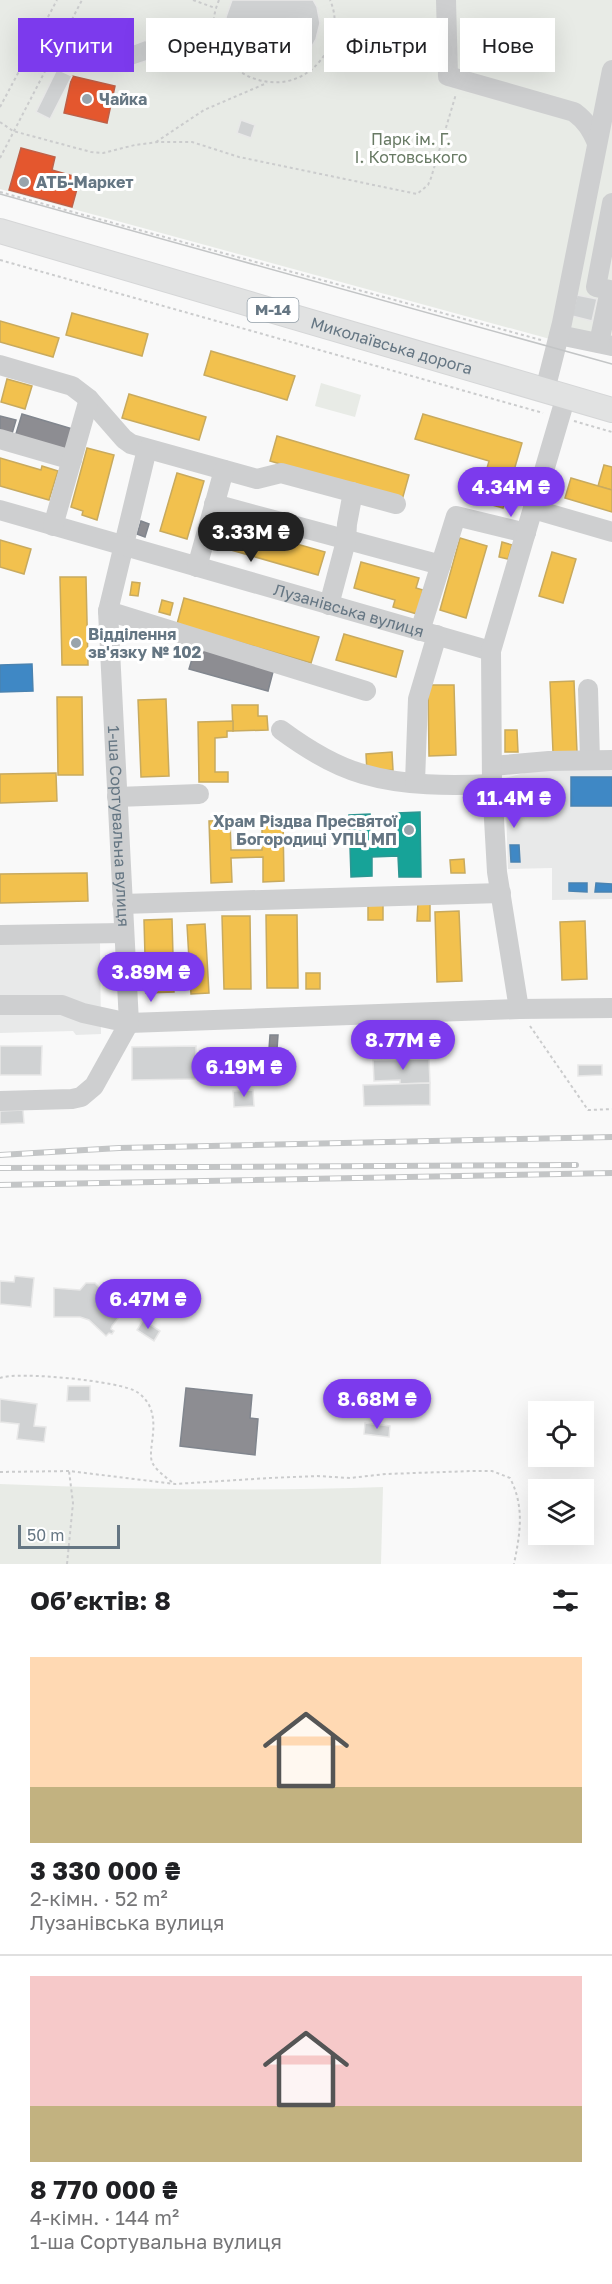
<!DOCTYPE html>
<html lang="uk">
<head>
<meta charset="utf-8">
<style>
  body { margin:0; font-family:"Golos Text",sans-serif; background:#f6f6f6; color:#202124; height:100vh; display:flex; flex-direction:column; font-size:22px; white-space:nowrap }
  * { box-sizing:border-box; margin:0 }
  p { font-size:20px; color:#757577 }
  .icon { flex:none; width:33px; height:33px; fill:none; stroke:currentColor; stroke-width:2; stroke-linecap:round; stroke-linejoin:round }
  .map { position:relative; height:1564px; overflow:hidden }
  .details { display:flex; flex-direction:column; background:#fff; flex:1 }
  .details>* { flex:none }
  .top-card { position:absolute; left:18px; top:18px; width:576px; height:54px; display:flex; gap:12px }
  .buttons { position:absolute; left:528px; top:1401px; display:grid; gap:12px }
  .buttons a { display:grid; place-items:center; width:66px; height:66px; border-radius:0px; background:#fff; box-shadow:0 6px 24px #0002; font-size:30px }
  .scale { position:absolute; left:18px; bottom:15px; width:102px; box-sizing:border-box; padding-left:6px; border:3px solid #657683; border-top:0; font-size:16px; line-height:21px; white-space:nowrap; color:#657683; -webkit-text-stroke:4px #fff; paint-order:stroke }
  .price { position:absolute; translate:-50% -51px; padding:0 14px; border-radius:21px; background:#7c3aed; color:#fff; font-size:20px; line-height:39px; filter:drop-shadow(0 2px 3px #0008) }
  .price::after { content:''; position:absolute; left:50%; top:36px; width:18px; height:14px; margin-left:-9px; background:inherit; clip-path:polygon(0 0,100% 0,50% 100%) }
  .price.selected { background:#222; color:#fff }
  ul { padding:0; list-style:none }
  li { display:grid; align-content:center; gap:12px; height:318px; padding:0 30px }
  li+li { border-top:2px solid #e0e0e0 }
  li span { display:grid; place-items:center; height:186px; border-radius:0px; color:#555 }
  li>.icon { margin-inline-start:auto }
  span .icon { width:108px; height:108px; fill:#fffc; stroke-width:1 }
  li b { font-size:26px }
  h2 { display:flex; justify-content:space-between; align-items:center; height:72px; padding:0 30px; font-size:26px }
  .tag { padding:0 21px; border-radius:0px; background:#fff; box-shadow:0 6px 24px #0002; font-size:21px; line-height:54px }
  .tag.selected { background:#7c3aed; color:#fff }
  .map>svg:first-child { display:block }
  .built { fill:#e8e9e9 }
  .green { fill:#e8ebe6 }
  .homes { fill:#f2c14e; stroke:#c8aa5e; stroke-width:1.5 }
  .shops { fill:#e4572e; stroke:#be6048; stroke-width:1.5 }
  .schools { fill:#3f88c5; stroke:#4a83b1; stroke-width:1.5 }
  .public { fill:#17a398; stroke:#2e9692; stroke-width:1.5 }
  .industry { fill:#8d8d92; stroke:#81868e; stroke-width:1.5 }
  .building { fill:#d0d2d3; stroke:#e8e8e8; stroke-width:1.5 }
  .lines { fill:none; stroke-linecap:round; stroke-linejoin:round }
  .major-casing { stroke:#d5d6d7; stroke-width:26 }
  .path { stroke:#cbcccd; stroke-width:2; stroke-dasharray:3 3; stroke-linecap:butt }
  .minor { stroke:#cecfd0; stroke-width:20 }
  .major { stroke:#e1e2e2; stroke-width:24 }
  .tram { stroke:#c3c5c6; stroke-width:1.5 }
  .rail-casing { stroke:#c3c5c6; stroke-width:6 }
  .rail { stroke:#fff; stroke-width:4; stroke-dasharray:11; stroke-linecap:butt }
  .poi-dot { fill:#99a4ac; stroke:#fff; stroke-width:2 }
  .labels { text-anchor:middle; stroke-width:6; stroke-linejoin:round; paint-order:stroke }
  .shield { fill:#fff; stroke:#939fa8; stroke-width:1.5 }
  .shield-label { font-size:15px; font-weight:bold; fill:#657683 }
  .poi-label { font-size:16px; font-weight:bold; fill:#657683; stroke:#fff; text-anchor:start }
  .park-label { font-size:16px; fill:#687a64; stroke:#fff }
  .street-label { font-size:16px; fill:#657683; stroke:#fff }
</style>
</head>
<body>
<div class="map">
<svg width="612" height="1564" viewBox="0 0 612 1564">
  <rect width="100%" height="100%" fill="#f9f9f9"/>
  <g class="built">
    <polygon points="555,765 612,765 612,899 552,900 552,868 508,869 505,778"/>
    <polygon points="100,941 101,1034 76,1035 73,1031 0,1033 0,942"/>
  </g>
  <g class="green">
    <polygon points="0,0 612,0 612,356 0,189"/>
    <polygon points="321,383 361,395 355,417 315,406"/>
    <path d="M0,1484C128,1489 255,1492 383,1487L381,1564H0Z"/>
  </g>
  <g class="homes">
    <polygon points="72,313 148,334 142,356 66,335"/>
    <polygon points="0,321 59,338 53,357 0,342"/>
    <polygon points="211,351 295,376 287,400 204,375"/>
    <polygon points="7,379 32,386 25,409 1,402"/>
    <polygon points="129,394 206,417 199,440 122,418"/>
    <polygon points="423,414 522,443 503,508 478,501 489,461 415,439"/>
    <polygon points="277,436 409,475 402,500 270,461"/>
    <polygon points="87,448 114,455 97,520 82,515 83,511 71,507"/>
    <polygon points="0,458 41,470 42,466 58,471 49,500 0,486"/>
    <polygon points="604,465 612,467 612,490 598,486"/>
    <polygon points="177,473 204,481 187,539 160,531"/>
    <polygon points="571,478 612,490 612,512 565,498"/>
    <polygon points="223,523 325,552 318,575 217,546"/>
    <polygon points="460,538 487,546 466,618 440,610"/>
    <polygon points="0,540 31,549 24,574 0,567"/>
    <polygon points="502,542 512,545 508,559 499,557"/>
    <polygon points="552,552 576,559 563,603 539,596"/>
    <polygon points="361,562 419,578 416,588 423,590 417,614 393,607 395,600 354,588"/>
    <polygon points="60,577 86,577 88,665 62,665"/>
    <polygon points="132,582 140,583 138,596 130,595"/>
    <polygon points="184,598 319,637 311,663 177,624"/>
    <polygon points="162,600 173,603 170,615 159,612"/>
    <polygon points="344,634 403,651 396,677 336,660"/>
    <polygon points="574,681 577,752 553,752 550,682"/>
    <polygon points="428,685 454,685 456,755 429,756"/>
    <polygon points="57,697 82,697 83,775 58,775"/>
    <polygon points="166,699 169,776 141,777 138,700"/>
    <polygon points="232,705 258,705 258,716 267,716 268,730 233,731"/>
    <polygon points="233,721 233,731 227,731 227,737 215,738 215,772 228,772 228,782 199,782 198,722"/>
    <polygon points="505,730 517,730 518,752 505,752"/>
    <polygon points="392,752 393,770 367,772 366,754"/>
    <polygon points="56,773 57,801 0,803 0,774"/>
    <polygon points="262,819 283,819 284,881 263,882 263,857 231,858 232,882 211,883 209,821 230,820 231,850 262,850"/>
    <polygon points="464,859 465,873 451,873 450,860"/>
    <polygon points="87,873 88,901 0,903 0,874"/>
    <rect x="368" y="901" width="15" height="19"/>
    <polygon points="418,902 430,902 430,921 417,921"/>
    <polygon points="459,911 462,981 437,982 435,912"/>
    <polygon points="266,915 297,915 298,988 267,988"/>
    <polygon points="222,916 250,916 251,989 224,989"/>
    <polygon points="172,919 174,992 146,993 144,920"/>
    <polygon points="585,921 587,979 562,980 560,922"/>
    <polygon points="205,924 209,993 191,994 187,925"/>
    <rect x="306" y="973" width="14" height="16"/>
  </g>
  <g class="shops">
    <polygon points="72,76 115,86 107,123 64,113"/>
    <polygon points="21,148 55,157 52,170 80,178 72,207 9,190"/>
  </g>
  <g class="schools">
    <polygon points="32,664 33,691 0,692 0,665"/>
    <rect x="571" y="777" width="41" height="29"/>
    <polygon points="509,798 518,798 518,815 510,815"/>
    <polygon points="510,845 519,845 520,862 511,862"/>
    <polygon points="569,883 587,883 587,892 569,891"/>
    <polygon points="596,883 612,884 612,892 595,892"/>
  </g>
  <polygon class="public" points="420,812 421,877 399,877 398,856 372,857 372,876 351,877 349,815 370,814 371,846 398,845 397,813"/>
  <g class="industry">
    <polygon points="22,414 76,430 69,453 15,437"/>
    <polygon points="0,416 16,420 11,437 0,434"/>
    <polygon points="141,521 149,524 145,537 137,534"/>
    <polygon points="196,646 274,668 268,691 189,669"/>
    <polygon points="270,1035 278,1035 277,1049 269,1049"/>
    <polygon points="186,1388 252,1395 250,1418 258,1419 255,1455 180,1446"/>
  </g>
  <g class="building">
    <polygon points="232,0 313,0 317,7 320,23 316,39 308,53 297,62 283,68 268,69 254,65 242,57 233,46 227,32 226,17"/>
    <polygon points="146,40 152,59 125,68 119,50"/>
    <polygon points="57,69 72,76 50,119 36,112"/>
    <polygon points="241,120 255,125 251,138 237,133"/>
    <polygon points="577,295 597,299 592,321 572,316"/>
    <polygon points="409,1031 410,1046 377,1047 376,1033"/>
    <polygon points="0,1046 42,1046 41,1075 0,1075"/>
    <polygon points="196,1046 196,1079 132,1080 132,1047"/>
    <polygon points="429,1059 430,1083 400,1084 400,1080 374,1081 373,1060"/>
    <polygon points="578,1065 602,1065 602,1075 578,1076"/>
    <polygon points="430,1083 430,1105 364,1106 363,1085"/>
    <polygon points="253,1090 254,1106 234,1107 233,1091"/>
    <polygon points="23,1110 24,1123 0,1124 0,1111"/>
    <polygon points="15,1276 34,1278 31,1307 0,1304 0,1281 14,1282"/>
    <polygon points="86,1283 95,1283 101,1289 101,1298 122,1313 112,1326 111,1329 114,1331 112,1334 109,1333 106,1336 89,1320 80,1317 54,1317 54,1288 80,1290"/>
    <polygon points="143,1320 160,1331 154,1341 137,1330"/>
    <polygon points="68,1386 90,1386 90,1401 67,1401"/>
    <polygon points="0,1399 37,1404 34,1426 46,1427 44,1442 17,1439 19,1424 0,1422"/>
    <polygon points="365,1423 390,1426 389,1437 364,1434"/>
  </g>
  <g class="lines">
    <defs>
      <g id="major">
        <path id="s3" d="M0,231L612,410"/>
      </g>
    </defs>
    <use href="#major" class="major-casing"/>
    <g class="path">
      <polyline points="193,0 215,8"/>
      <path d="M219,0C189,69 291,118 328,49C336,35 337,15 330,0"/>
      <polyline points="333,42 431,71"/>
      <polyline points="0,107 57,0"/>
      <polyline points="0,122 13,131 91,152 103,153 135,145 158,142 192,142 239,157 417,194 428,185 431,178 456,94"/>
      <polyline points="156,142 204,110 267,83"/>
      <polyline points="0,158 82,0"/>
      <polyline points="0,192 541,340"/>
      <polyline points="0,260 543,413"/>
      <polyline points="574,421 612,432"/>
      <polyline points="530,1026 588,1110 612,1109"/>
      <path d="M0,1378C17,1371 121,1381 137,1392C142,1395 147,1401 149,1405C160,1427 146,1452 153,1464C157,1471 167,1478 173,1483"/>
      <path d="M0,1472L69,1471L175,1484L269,1478L317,1476L350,1478L386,1474L473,1471H492L510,1478C525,1507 520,1534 514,1564"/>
      <polyline points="67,1564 73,1503 69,1471"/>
    </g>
    <g class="minor">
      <path d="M446,0L448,76L574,112C586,121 591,129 597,143"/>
      <polyline points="559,335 612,346"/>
      <polyline points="599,343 610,290 596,287 612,203"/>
      <polyline points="0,365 72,386 89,399 124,439 131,444 257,479 281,473 396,504"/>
      <polyline points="545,390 562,323 612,70"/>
      <polyline points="0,439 72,460"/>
      <path id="s1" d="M147,449L108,611L129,1023L519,1009L612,1008"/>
      <polyline points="214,504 441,565"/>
      <polyline points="533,509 612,532"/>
      <path id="s2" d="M0,510L491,651"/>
      <polyline points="53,526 89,399"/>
      <polyline points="197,567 224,470"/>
      <polyline points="329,605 346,541 347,524 353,492"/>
      <polyline points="108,611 366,691"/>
      <polyline points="420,631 456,516 526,533"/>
      <polyline points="588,689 590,760"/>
      <path d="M281,730C304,747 334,766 363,774C404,786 450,786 492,784"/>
      <polyline points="492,766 549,761 612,760"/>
      <polyline points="415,782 418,699 437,635"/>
      <polyline points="117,797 199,794"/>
      <polyline points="122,904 501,893"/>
      <polyline points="0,935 123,933"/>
      <polyline points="0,1005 62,1005 83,1013 129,1023 94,1086 81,1097 72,1099 0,1101"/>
      <polyline points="519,1009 497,872 492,784 491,651 566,396"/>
    </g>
    <use href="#major" class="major"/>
    <polyline class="tram" points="0,194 612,364"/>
    <defs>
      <g id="rail">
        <polyline points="0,1155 119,1148 612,1137"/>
        <polyline points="0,1168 576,1165"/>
        <polyline points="0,1185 612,1173"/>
      </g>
    </defs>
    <use href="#rail" class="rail-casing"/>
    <use href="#rail" class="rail"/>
  </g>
  <g class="poi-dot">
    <circle cx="87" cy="99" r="6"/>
    <circle cx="24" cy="182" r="6"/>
    <circle cx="76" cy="643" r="6"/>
    <circle cx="409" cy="830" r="6"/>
  </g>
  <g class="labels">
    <rect class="shield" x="247.5" y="298" width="51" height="24" rx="4.5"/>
    <g class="shield-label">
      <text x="273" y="315">М-14</text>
    </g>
    <g class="poi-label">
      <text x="99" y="105">Чайка</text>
      <text x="36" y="188">АТБ-Маркет</text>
      <text x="88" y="640">Відділення<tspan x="88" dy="18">зв'язку № 102</tspan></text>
      <text x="397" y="827" text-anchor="end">Храм Різдва Пресвятої<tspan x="397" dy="18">Богородиці УПЦ МП</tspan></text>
    </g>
    <g class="park-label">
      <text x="411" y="145">Парк ім. Г.<tspan x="411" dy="18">І. Котовського</tspan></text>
    </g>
    <g class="street-label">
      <text dy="6" stroke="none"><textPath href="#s3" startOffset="408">Миколаївська дорога</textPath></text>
      <text dy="6" stroke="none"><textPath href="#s2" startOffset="363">Лузанівська вулиця</textPath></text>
      <text dy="6" stroke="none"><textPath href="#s1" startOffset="382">1-ша Сортувальна вулиця</textPath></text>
    </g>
  </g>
</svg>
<div class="buttons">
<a><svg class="icon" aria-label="locate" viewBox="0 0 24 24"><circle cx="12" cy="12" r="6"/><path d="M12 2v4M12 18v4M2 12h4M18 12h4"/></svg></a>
<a><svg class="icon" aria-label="layers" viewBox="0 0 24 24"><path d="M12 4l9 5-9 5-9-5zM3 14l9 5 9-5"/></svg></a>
</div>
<div class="scale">50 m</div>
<b class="price" style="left:511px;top:518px">4.34M ₴</b>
<b class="price selected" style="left:251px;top:563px">3.33M ₴</b>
<b class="price" style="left:514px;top:829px">11.4M ₴</b>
<b class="price" style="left:151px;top:1003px">3.89M ₴</b>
<b class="price" style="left:403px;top:1071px">8.77M ₴</b>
<b class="price" style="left:244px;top:1098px">6.19M ₴</b>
<b class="price" style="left:148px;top:1330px">6.47M ₴</b>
<b class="price" style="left:377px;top:1430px">8.68M ₴</b>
<div class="top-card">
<a class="tag selected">Купити</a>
<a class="tag">Орендувати</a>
<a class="tag">Фільтри</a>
<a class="tag">Нове</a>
</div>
</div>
<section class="details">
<h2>Об’єктів: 8<svg class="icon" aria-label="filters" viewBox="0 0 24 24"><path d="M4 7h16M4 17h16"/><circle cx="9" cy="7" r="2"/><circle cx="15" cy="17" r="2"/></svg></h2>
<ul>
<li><span style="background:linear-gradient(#ffd9b3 70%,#c2b280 0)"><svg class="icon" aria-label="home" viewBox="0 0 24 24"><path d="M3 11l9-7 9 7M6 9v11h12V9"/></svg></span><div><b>3 330 000 ₴</b><p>2-кімн. · 52 m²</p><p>Лузанівська вулиця</p></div></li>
<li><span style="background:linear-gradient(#f6c9c9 70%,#c2b280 0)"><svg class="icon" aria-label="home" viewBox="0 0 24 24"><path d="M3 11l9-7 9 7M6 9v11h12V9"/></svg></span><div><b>8 770 000 ₴</b><p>4-кімн. · 144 m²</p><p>1-ша Сортувальна вулиця</p></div></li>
</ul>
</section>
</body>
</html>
